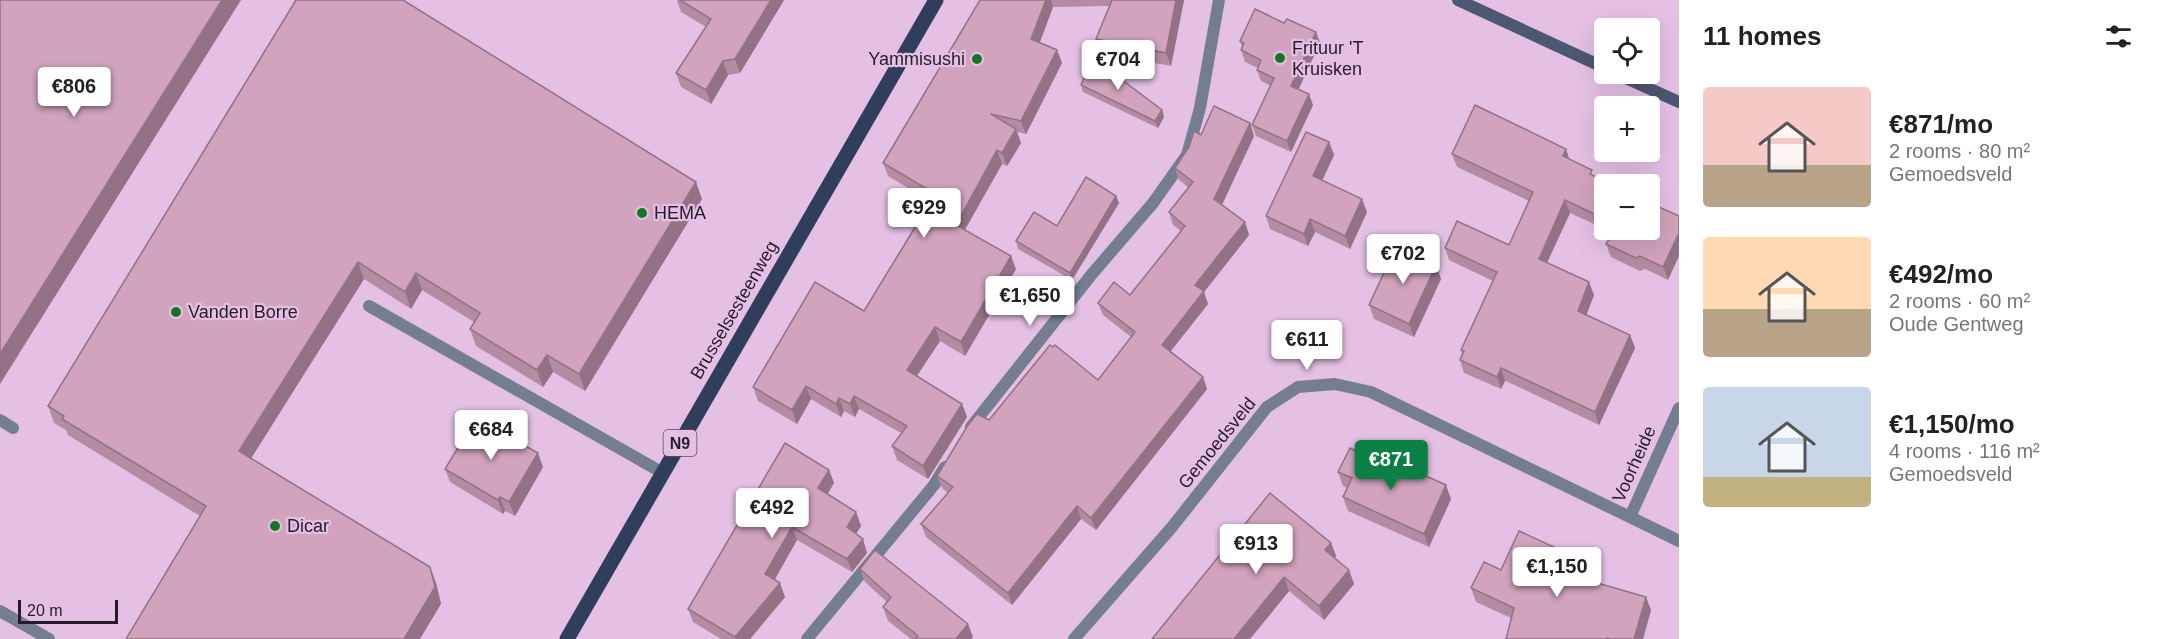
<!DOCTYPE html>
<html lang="en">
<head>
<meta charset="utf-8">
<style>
  body { margin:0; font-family:Helvetica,sans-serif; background:#f6f6f6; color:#222; height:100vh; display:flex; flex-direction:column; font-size:22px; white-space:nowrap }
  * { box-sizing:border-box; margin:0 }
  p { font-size:20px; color:#767676 }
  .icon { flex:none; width:33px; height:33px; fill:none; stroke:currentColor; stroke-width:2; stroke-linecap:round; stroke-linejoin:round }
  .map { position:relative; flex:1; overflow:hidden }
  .sheet { display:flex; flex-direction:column; background:#fff; width:480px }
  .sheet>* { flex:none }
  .buttons { position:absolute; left:1594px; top:18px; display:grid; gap:12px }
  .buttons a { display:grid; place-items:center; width:66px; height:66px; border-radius:6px; background:#fff; box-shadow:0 6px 24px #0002; font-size:30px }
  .scale { position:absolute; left:18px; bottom:15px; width:100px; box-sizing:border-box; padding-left:6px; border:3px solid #281b29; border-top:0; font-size:16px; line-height:21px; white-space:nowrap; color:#281b29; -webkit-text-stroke:4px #e4c0e5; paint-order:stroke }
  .price { position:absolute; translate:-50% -51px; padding:0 14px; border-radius:6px; background:#fff; color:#222; font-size:20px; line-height:39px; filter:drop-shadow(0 2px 3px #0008) }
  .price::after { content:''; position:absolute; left:50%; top:36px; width:18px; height:14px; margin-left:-9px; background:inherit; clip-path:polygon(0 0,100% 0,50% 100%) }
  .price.on { background:#0b8043; color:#fff }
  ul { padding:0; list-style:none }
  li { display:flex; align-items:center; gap:18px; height:150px; padding:0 24px }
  li span { display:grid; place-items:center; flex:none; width:168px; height:120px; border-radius:6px; color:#555 }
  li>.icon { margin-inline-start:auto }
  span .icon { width:72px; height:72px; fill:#fffc; stroke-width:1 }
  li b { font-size:26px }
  h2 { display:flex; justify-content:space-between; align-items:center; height:72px; padding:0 24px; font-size:26px }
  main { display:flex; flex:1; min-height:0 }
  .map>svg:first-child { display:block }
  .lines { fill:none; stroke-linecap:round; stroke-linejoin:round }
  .lane { stroke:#757e90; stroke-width:12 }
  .street { stroke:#757e90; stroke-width:12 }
  .secondary { stroke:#4c5871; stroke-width:12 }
  .primary { stroke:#303d5b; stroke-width:15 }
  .wall { fill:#b48ca2 }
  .shaded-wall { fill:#927284 }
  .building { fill:#d1a3bc; stroke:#927284; stroke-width:1.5 }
  .poi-dot { fill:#157424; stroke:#e4c0e5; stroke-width:2 }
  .labels { text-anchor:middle; stroke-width:4.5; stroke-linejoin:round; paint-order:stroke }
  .shield { fill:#e4c0e5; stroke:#604c61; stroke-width:1.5 }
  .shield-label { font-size:16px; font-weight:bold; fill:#281b29 }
  .poi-label { font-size:18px; fill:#281b29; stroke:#e4c0e5; text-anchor:start }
  .street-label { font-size:18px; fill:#281b29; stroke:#e4c0e5 }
</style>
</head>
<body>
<main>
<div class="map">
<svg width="1679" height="639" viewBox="0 0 1679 639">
  <rect width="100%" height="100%" fill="#e4c0e5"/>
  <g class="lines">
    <g class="lane">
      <polyline points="369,306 663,473"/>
      <polyline points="0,420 13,428"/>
      <polyline points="0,611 49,639"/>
    </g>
    <g class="street">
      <polyline points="1679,408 1630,517 1679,541"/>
      <polyline points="971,427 1092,274 1153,203 1187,155 1200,108 1219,0"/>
      <polyline points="807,639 934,485 945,467"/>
      <polyline points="1074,639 1172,527 1267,407 1298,387 1335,384 1371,392 1630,517"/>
    </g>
    <g class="secondary">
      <polyline points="1458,0 1605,68"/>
      <polyline points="1617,74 1679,102"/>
    </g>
    <polyline class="primary" points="567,639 936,0"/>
  </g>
  <g class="wall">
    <polygon points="296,0 702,199 585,391 553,372 543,387 476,346 470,329 474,322 422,290 411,309 364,279 251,458 430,567 436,583 441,604 200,516 68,435 66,430 54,423 48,406"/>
    <polygon points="677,0 784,0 740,73 728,75 711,104 681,87 676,73 706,27 681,12"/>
    <polygon points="980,0 1184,0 1171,66 1101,53 1096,39 1110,6 1053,7 1040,42 1057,50 1062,63 1026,134 1017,132 1021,143 1007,166 1002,164 965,230 1016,269 965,356 940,341 917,376 962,404 967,417 928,479 897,460 892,446 901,433 859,409 855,417 844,411 841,417 811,399 797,424 758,401 753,387 864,311 930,201 888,176 883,163"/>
    <polygon points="1240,41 1320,43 1298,89 1313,105 1291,152 1256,136 1252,125 1271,86 1261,81 1257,70 1258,68 1245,62 1241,50 1242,47"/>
    <polygon points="1081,85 1162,110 1164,117 1158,128 1083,92"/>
    <polygon points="1250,123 1254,136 1222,205 1245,222 1249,235 1204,292 1208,304 1170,352 1203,377 1207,389 1096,530 1081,519 1012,605 926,537 921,524 948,493 942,488 937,476 989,420 1098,380 1131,337 1103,315 1098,303 1130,295 1181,231 1173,225 1169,212 1188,187 1179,180 1175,168 1201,135"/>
    <polygon points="1329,142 1334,155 1322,181 1367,212 1350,249 1315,232 1308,246 1270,229 1266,216"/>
    <polygon points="1566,149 1569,159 1605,184 1605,229 1570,213 1547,263 1594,295 1586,315 1630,335 1635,348 1599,425 1508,382 1505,381 1501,389 1464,373 1460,360 1462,354 1461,350 1493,281 1449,260 1445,248 1509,245 1529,201 1457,167 1452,154"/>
    <polygon points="1116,196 1119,203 1072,280 1018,249 1016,241 1057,226"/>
    <polygon points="1606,230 1650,230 1668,280 1645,269 1640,271 1611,257 1606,244 1613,233"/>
    <polygon points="1436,265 1441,279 1414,337 1374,319 1369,305"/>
    <polygon points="543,467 515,516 505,511 503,514 450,482 445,469"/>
    <polygon points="829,470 834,483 827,494 856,512 861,526 856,534 867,553 852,572 797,540 774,580 785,597 750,639 721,639 693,622 688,609"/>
    <polygon points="1338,472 1451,499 1429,547 1348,511 1343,497 1347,488 1343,486"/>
    <polygon points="1331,543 1336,556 1335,558 1349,570 1354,584 1324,620 1289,591 1250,639 1152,639"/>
    <polygon points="1565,552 1569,566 1566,574 1651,610 1643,639 1506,639 1511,618 1476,602 1471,588 1501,570"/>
    <polygon points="860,569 973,637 971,639 911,639 888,621 883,607 887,602 865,582"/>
  </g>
  <g class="shaded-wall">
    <polygon points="222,0 241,0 0,384 0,354"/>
    <polygon points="771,0 784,0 740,73 735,59"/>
    <polygon points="1046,0 1051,0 1053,7 1036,52 1031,39"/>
    <polygon points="1176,0 1184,0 1171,66 1166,53"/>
    <polygon points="1316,32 1320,43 1295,97 1291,86"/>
    <polygon points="1057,50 1062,63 1026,134 1021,121"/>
    <polygon points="723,61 728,75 711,104 706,90"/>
    <polygon points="1309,94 1313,105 1291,152 1287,141"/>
    <polygon points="1162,110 1164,117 1158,128 1155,121"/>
    <polygon points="1250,123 1254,136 1219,211 1214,199"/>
    <polygon points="1016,129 1021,143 1007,166 1002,153"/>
    <polygon points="1329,142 1334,155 1318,189 1313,176"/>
    <polygon points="1566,149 1570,162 1563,156"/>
    <polygon points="997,150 1002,164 960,238 956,225"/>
    <polygon points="696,182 702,199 585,391 579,374"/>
    <polygon points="1116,196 1119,203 1072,280 1070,273"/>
    <polygon points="1362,199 1367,212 1350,249 1345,236"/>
    <polygon points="1565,200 1570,213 1543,271 1539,259"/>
    <polygon points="1310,219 1315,232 1308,246 1304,234"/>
    <polygon points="1245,222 1249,235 1204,292 1208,304 1166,357 1162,345 1195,285"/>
    <polygon points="1679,233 1679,256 1668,280 1663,267"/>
    <polygon points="1011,256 1016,269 965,356 961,342"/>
    <polygon points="358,262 364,279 245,468 239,451"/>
    <polygon points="1436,265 1441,279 1414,337 1409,324"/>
    <polygon points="416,273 422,290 411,309 405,292"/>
    <polygon points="1589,282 1594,295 1583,324 1578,311"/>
    <polygon points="935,327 940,341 912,383 907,370"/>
    <polygon points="1630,335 1635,348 1599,425 1595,412"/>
    <polygon points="547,355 553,372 543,387 537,370"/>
    <polygon points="1501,368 1505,381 1501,389 1497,377"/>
    <polygon points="1203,377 1207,389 1096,530 1091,518"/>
    <polygon points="806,386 811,399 797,424 792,410"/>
    <polygon points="854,396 859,409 855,417 850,404"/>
    <polygon points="839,398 844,411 841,417 836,404"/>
    <polygon points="962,404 967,417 928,479 923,466"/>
    <polygon points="538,453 543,467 515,516 509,502"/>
    <polygon points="829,470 834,483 823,502 818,488"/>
    <polygon points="1446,485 1451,499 1429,547 1424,534"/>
    <polygon points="500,497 505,511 503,514 498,500"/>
    <polygon points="1077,506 1081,519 1012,605 1008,593"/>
    <polygon points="856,512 861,526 852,540 847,527"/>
    <polygon points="792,527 797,540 770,588 765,574"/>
    <polygon points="863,539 867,553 852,572 847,559"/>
    <polygon points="1331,543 1336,556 1330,564 1325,550"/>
    <polygon points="1565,552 1569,566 1561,584 1556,571"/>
    <polygon points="430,567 436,583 441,604 420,639 404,639"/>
    <polygon points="1349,570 1354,584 1324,620 1319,606"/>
    <polygon points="1284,577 1289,591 1250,639 1234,639"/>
    <polygon points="780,583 785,597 750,639 736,639 735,637"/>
    <polygon points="1646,597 1651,610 1643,639 1634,639"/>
    <polygon points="968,624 973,637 971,639 956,639"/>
  </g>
  <g class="building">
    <polygon points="0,0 222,0 0,354"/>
    <polygon points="296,0 403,0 696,182 579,374 547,355 537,370 470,329 480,313 416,273 405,292 358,262 239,451 430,567 435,587 404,639 126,639 206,506 62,419 64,416 48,406"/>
    <polygon points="680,0 771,0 735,59 723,61 706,90 676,73 711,19"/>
    <polygon points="980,0 1046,0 1031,39 1057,50 1021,121 991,114 1016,129 1002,153 997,150 956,225 1011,256 961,342 935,327 907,370 962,404 923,466 892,446 907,426 854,396 850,404 839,398 836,404 806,386 792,410 753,387 815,282 864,311 911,234 934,193 883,163"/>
    <polygon points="1112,0 1176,0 1166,53 1096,39"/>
    <polygon points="1255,9 1284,23 1287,19 1316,32 1291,86 1309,94 1287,141 1252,125 1274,78 1257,70 1261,60 1241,50 1244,43 1240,41"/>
    <polygon points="1093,58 1162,110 1155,121 1081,85"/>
    <polygon points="1475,105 1566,149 1563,156 1592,170 1590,174 1611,184 1605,184 1605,219 1565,200 1539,259 1589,282 1578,311 1630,335 1595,412 1503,369 1501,368 1497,377 1460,360 1464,351 1461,350 1497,272 1445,248 1457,221 1509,245 1533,192 1452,154"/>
    <polygon points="1214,106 1250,123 1214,199 1245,222 1195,285 1204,291 1162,345 1203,377 1091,518 1077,506 1008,593 921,524 953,487 937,476 968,425 977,414 989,420 1050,345 1053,347 1055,345 1098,380 1135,332 1098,303 1114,282 1130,295 1185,226 1169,212 1193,182 1175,168 1189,147 1194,131 1201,135"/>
    <polygon points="1306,132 1329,142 1313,176 1362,199 1345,236 1310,219 1304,234 1266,216"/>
    <polygon points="1086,177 1116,196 1070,273 1016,241 1034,212 1057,226"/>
    <polygon points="1650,203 1679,216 1679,233 1663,267 1640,256 1636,258 1606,244 1615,230 1650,230"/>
    <polygon points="1396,247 1436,265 1409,324 1369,305"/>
    <polygon points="476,418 538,453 509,502 500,497 498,500 445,469"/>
    <polygon points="785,443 829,470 818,488 856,512 847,527 863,539 847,559 792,527 765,574 780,583 735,637 688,609"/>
    <polygon points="1350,448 1414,479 1417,472 1446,485 1424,534 1343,497 1352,478 1338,472"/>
    <polygon points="1270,493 1331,543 1325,550 1349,570 1319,606 1284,577 1234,639 1152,639"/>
    <polygon points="1519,531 1565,552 1556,571 1646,597 1634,639 1611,639 1607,638 1607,639 1506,639 1514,608 1471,588 1484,562 1501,570"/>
    <polygon points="875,550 968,624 956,639 915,639 918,636 883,607 891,597 860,569"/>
  </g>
  <g class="poi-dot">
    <circle cx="1280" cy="58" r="6"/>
    <circle cx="977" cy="59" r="6"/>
    <circle cx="642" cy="213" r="6"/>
    <circle cx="176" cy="312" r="6"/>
    <circle cx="275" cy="526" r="6"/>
  </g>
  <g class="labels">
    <rect class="shield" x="663.5" y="430" width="33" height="26" rx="4.5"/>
    <g class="shield-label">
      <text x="680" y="449">N9</text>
    </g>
    <g class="poi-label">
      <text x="1292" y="54">Frituur 'T<tspan x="1292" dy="21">Kruisken</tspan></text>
      <text x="965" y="65" text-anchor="end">Yammisushi</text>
      <text x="654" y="219">HEMA</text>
      <text x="188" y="318">Vanden Borre</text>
      <text x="287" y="532">Dicar</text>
    </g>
    <g class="street-label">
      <text transform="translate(734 310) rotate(-60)" y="6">Brusselsesteenweg</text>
      <text transform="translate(1217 443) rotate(-51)" y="6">Gemoedsveld</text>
      <text transform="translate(1634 464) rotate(-66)" y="6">Voorheide</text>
    </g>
  </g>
</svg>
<div class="buttons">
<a><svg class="icon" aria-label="locate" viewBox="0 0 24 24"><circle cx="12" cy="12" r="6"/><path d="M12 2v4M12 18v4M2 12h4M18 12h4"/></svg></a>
<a>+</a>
<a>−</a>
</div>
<div class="scale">20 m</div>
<b class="price" style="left:1118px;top:91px">€704</b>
<b class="price" style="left:74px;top:118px">€806</b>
<b class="price" style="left:924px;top:239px">€929</b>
<b class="price" style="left:1403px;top:285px">€702</b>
<b class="price" style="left:1030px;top:327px">€1,650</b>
<b class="price" style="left:1307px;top:371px">€611</b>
<b class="price" style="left:491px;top:461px">€684</b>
<b class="price on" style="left:1391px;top:491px">€871</b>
<b class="price" style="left:772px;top:539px">€492</b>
<b class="price" style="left:1256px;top:575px">€913</b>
<b class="price" style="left:1557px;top:598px">€1,150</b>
</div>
<section class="sheet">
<h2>11 homes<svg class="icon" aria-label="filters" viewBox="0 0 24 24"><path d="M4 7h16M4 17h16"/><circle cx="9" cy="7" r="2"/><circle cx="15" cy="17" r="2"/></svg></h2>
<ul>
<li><span style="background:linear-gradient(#f6c9c9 65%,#b9a48a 0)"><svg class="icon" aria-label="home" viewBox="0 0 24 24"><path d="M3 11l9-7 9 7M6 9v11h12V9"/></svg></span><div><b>€871/mo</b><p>2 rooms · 80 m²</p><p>Gemoedsveld</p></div></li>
<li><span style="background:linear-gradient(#ffd9b3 60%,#b9a48a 0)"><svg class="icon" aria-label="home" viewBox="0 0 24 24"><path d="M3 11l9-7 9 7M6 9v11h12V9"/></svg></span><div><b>€492/mo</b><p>2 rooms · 60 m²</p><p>Oude Gentweg</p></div></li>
<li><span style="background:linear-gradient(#c9d6e8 75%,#c2b280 0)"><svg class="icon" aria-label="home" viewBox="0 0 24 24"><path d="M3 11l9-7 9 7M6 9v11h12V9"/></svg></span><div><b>€1,150/mo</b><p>4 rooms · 116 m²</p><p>Gemoedsveld</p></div></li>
</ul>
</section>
</main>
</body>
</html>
